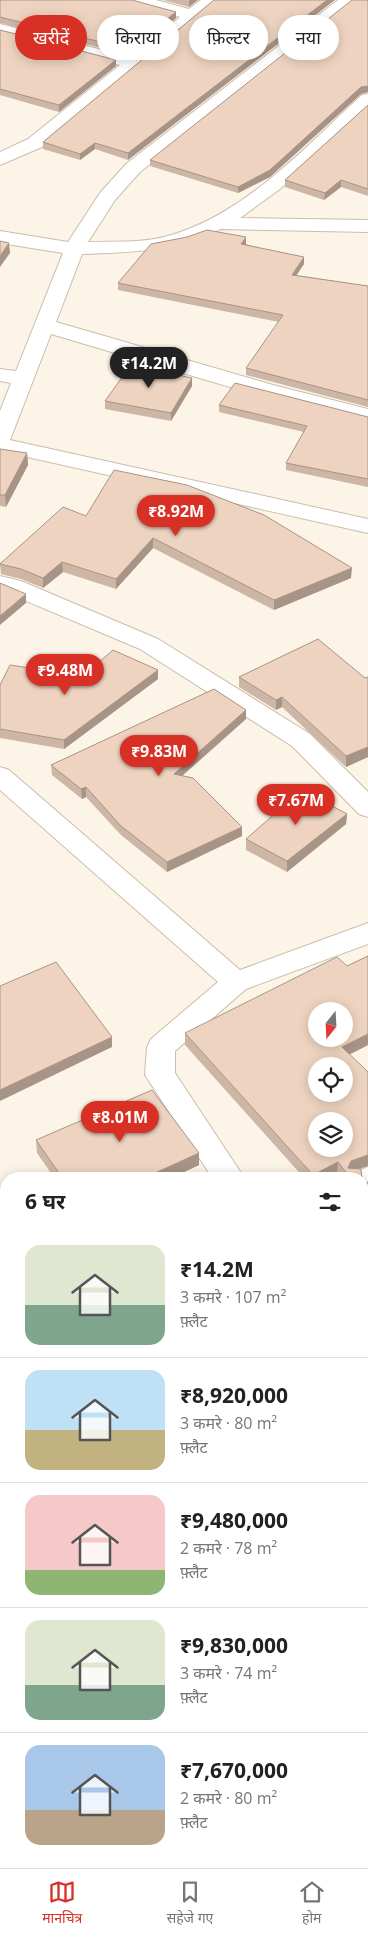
<!DOCTYPE html>
<html lang="hi">
<head>
<meta charset="utf-8">
<style>
  body { margin:0; font-family:"Open Sans","Noto Sans Devanagari",sans-serif; background:#f2f2f2; color:#222; height:100vh; display:flex; flex-direction:column; font-size:19px; white-space:nowrap }
  * { box-sizing:border-box; margin:0 }
  p { font-size:16px; color:#767676 }
  .icon { flex:none; width:28px; height:28px; fill:none; stroke:currentColor; stroke-width:2; stroke-linecap:round; stroke-linejoin:round }
  .map { position:relative; flex:1; overflow:hidden }
  .sheet { position:absolute; left:0px; top:1172px; width:369px; height:696px; display:flex; flex-direction:column; background:#fff; border-radius:20px 20px 0 0; box-shadow:0 2px 12px #0003 }
  .sheet>* { flex:none }
  .top-card { position:absolute; left:15px; top:15px; width:339px; height:45px; display:flex; gap:10px }
  .needle { width:32px; rotate:198deg }
  .buttons { position:absolute; left:308px; top:1002px; display:grid; gap:10px }
  .buttons a { display:grid; place-items:center; width:45px; height:45px; border-radius:50%; background:#fff; box-shadow:0 2px 12px #0003; font-size:25px }
  .price { position:absolute; translate:-50% -42px; padding:0 11px; border-radius:18px; background:#d93025; color:#fff; font-size:16px; line-height:32px; filter:drop-shadow(0 1px 2px #0008) }
  .price::after { content:''; position:absolute; left:50%; top:30px; width:15px; height:11px; margin-left:-8px; background:inherit; clip-path:polygon(0 0,100% 0,50% 100%) }
  .price.selected { background:#222; color:#fff }
  ul { padding:0; list-style:none }
  li { display:flex; align-items:center; gap:15px; height:125px; padding:0 25px }
  li+li { border-top:1px solid #e0e0e0 }
  li span { display:grid; place-items:center; flex:none; width:140px; height:100px; border-radius:15px; color:#555 }
  li>.icon { margin-inline-start:auto }
  span .icon { width:60px; height:60px; fill:#fffc; stroke-width:1 }
  li b { font-size:21px }
  h2 { display:flex; justify-content:space-between; align-items:center; height:60px; padding:0 25px; font-size:21px }
  .chip { padding:0 18px; border-radius:22px; background:#fff; box-shadow:0 2px 12px #0003; font-size:18px; line-height:45px }
  .chip.selected { background:#d93025; color:#fff }
  .menu { display:flex; justify-content:space-around; align-items:center; height:70px; border-top:1px solid #e0e0e0; background:#fff; font-size:14px; color:#767676 }
  .menu a { display:grid; justify-items:center; gap:2px }
  .menu .selected { color:#d93025 }
  .map>svg:first-child { display:block }
  .lines { fill:none; stroke-linecap:round; stroke-linejoin:round }
  .street-casing { stroke:#ccbcad; stroke-width:2 }
  .street { fill:#fff; fill-rule:evenodd }
  .wall { fill:#cdb6a5 }
  .shaded-wall { fill:#a79486 }
  .building { fill:#eed4c0; stroke:#a79486; fill-rule:evenodd }
</style>
</head>
<body>
<div class="map">
<svg width="368" height="1868" viewBox="0 0 368 1868">
  <rect width="100%" height="100%" fill="#fbf4e7"/>
  <g class="lines">
    <defs>
      <g id="street">
        <polygon points="129,0 156,0 189,9 201,0 219,0 42,147 0,165 0,152 28,139 120,65 0,34 0,24 130,57 180,17 131,4"/>
        <path d="M338,0H357L140,172L115,200L88,242C113,241 140,243 164,237C243,217 304,148 362,95L368,94V109L280,189L240,218L368,220V232L221,229C173,252 133,252 82,254L56,322L273,385L368,409V422L257,395L51,334L10,440L368,519V533L0,451V411L11,383L0,381V369L16,371L63,253L0,243V231L68,242L100,193L126,164Z"/>
        <polygon points="0,576 21,581 158,639 310,734 368,792 368,817 359,814 292,746 140,649 0,590"/>
        <polygon points="0,767 9,770 240,970 368,923 368,944 246,989 175,1051 175,1073 245,1179 213,1179 145,1075 147,1047 151,1039 218,982 0,790"/>
        <polygon points="368,1167 368,1192 362,1194 362,1179 349,1179 351,1174"/>
        <polygon points="0,1298 6,1300 6,1333 0,1331"/>
        <polygon points="362,1332 368,1334 368,1365 362,1363"/>
        <polygon points="368,1482 368,1514 362,1516 362,1484"/>
        <polygon points="362,1815 368,1817 368,1861 362,1858"/>
      </g>
    </defs>
    <use href="#street" class="street-casing"/>
    <use href="#street" class="street"/>
  </g>
  <g class="wall">
    <polygon points="0,0 176,12 176,18 130,55 0,23"/>
    <polygon points="163,0 198,0 189,7"/>
    <polygon points="214,0 128,160 95,149 80,160 43,149 43,142"/>
    <polygon points="368,0 368,92 361,94 270,177 238,193 150,166 150,160"/>
    <polygon points="0,30 116,60 116,66 59,112 0,95"/>
    <polygon points="368,105 368,196 341,187 324,200 285,187 285,180"/>
    <polygon points="246,244 304,264 296,275 368,286 368,407 246,375 246,368 279,322 118,290 118,283"/>
    <polygon points="192,378 192,386 171,421 105,409 105,401"/>
    <polygon points="219,405 368,417 368,487 286,470 286,463 304,432 219,412"/>
    <polygon points="0,449 27,453 28,465 6,507 0,506"/>
    <polygon points="86,516 351,578 274,610 153,548 116,589 63,572 43,588 21,579 1,574 0,564"/>
    <polygon points="158,670 158,679 64,749 0,738 0,685 83,676"/>
    <polygon points="239,677 365,678 368,677 368,757 346,767 282,707 276,710 239,687"/>
    <polygon points="246,710 246,719 182,776 242,836 167,872 121,835 86,797 82,799 52,775 51,765"/>
    <polygon points="347,814 346,824 287,872 246,850 246,839"/>
    <polygon points="368,956 368,1045 350,1054 359,1169 362,1179 341,1179 337,1173 327,1179 305,1179 185,1045 185,1033 347,966"/>
    <polygon points="36,1140 199,1153 199,1165 169,1179 55,1179 37,1153"/>
    <polygon points="368,1182 368,1213 362,1206 362,1184"/>
  </g>
  <g class="shaded-wall">
    <polygon points="190,0 198,0 189,7 189,1"/>
    <polygon points="327,0 335,0 128,160 128,153"/>
    <polygon points="176,12 176,18 130,55 129,49"/>
    <polygon points="116,60 116,66 59,112 59,105"/>
    <polygon points="368,86 368,92 361,94 270,177 238,193 238,187 361,87"/>
    <polygon points="95,143 95,149 80,160 80,154"/>
    <polygon points="341,180 341,187 324,200 325,193"/>
    <polygon points="246,237 246,244 241,251 241,244"/>
    <polygon points="9,243 10,253 0,267 0,256"/>
    <polygon points="304,257 304,264 292,282 292,275"/>
    <polygon points="192,378 192,386 171,421 171,413"/>
    <polygon points="27,453 28,465 6,507 5,495"/>
    <polygon points="153,538 153,548 116,589 116,579"/>
    <polygon points="62,562 63,572 43,588 43,578"/>
    <polygon points="352,568 351,578 274,610 274,600"/>
    <polygon points="26,594 26,603 0,625 0,616"/>
    <polygon points="158,670 158,679 64,749 64,740"/>
    <polygon points="282,697 282,707 276,710 276,700"/>
    <polygon points="246,710 246,719 174,783 174,774"/>
    <polygon points="368,747 368,757 346,767 346,756"/>
    <polygon points="86,787 86,797 82,799 81,789"/>
    <polygon points="347,814 346,824 287,872 287,861"/>
    <polygon points="242,827 242,836 167,872 167,862"/>
    <polygon points="368,1034 368,1045 341,1059 342,1047"/>
    <polygon points="112,1037 112,1047 0,1101 0,1090"/>
    <polygon points="199,1153 199,1165 169,1179 142,1179"/>
    <polygon points="368,1155 368,1166 350,1172 348,1168 351,1161"/>
    <polygon points="338,1162 337,1173 327,1179 313,1179 313,1175"/>
    <polygon points="6,1571 6,1583 0,1586 0,1575"/>
    <polygon points="368,1615 368,1625 362,1628 362,1618"/>
    <polygon points="6,1788 6,1797 0,1801 0,1791"/>
  </g>
  <g class="building">
    <polygon points="0,0 132,0 176,12 129,49 0,17"/>
    <polygon points="214,0 327,0 128,153 95,143 80,154 43,142"/>
    <polygon points="352,0 368,0 368,86 361,87 270,170 238,187 150,160"/>
    <polygon points="0,30 116,60 59,105 0,89"/>
    <polygon points="368,105 368,189 341,180 325,193 285,180"/>
    <polygon points="207,230 246,237 241,244 304,257 292,275 368,286 368,400 246,368 283,315 118,283 151,244 187,237"/>
    <polygon points="0,241 9,243 0,256"/>
    <polygon points="131,365 192,378 171,413 105,401"/>
    <polygon points="235,383 368,417 368,479 286,463 307,426 219,405"/>
    <polygon points="0,449 27,453 5,495 0,495"/>
    <polygon points="114,470 187,485 264,515 352,568 274,600 153,538 116,579 62,562 43,578 21,569 0,564 63,507 86,516"/>
    <polygon points="0,583 26,594 0,616"/>
    <polygon points="318,639 365,678 368,677 368,747 346,756 282,697 276,700 239,677"/>
    <polygon points="113,650 158,670 64,740 0,729 0,685 10,665 83,676"/>
    <polygon points="214,689 246,710 174,774 193,778 242,827 167,862 121,826 86,787 81,789 51,765"/>
    <polygon points="302,790 347,814 287,861 246,839"/>
    <path d="M368,956V1034L342,1047L368,1072V1155L351,1161L348,1168L361,1169L362,1179H351L338,1162L313,1175L185,1033L337,957L347,966ZM316,1011H344V1039H316ZM316,1066H344V1094H316ZM316,1121H344V1149H316Z"/>
    <polygon points="56,962 112,1037 0,1090 0,986"/>
    <polygon points="152,1090 199,1153 142,1179 63,1179 36,1140"/>
    <polygon points="368,1182 368,1200 362,1193 362,1184"/>
    <polygon points="6,1426 6,1571 0,1575 0,1429"/>
    <polygon points="368,1534 368,1615 362,1618 362,1537"/>
    <polygon points="6,1716 6,1788 0,1791 0,1719"/>
  </g>
</svg>
<div class="buttons">
<a><svg class="needle" viewBox="-14 -14 28 28"><path d="M0-13l5 13h-10z" fill="#e53935"/><path d="M0 13l5-13h-10z" fill="#767676"/></svg></a>
<a><svg class="icon" aria-label="locate" viewBox="0 0 24 24"><circle cx="12" cy="12" r="6"/><path d="M12 2v4M12 18v4M2 12h4M18 12h4"/></svg></a>
<a><svg class="icon" aria-label="layers" viewBox="0 0 24 24"><path d="M12 4l9 5-9 5-9-5zM3 14l9 5 9-5"/></svg></a>
</div>
<b class="price selected" style="left:149px;top:389px">₹14.2M</b>
<b class="price" style="left:176px;top:537px">₹8.92M</b>
<b class="price" style="left:65px;top:696px">₹9.48M</b>
<b class="price" style="left:159px;top:777px">₹9.83M</b>
<b class="price" style="left:296px;top:826px">₹7.67M</b>
<b class="price" style="left:120px;top:1143px">₹8.01M</b>
<div class="top-card">
<a class="chip selected">खरीदें</a>
<a class="chip">किराया</a>
<a class="chip">फ़िल्टर</a>
<a class="chip">नया</a>
</div>
<section class="sheet">
<h2>6 घर<svg class="icon" aria-label="filters" viewBox="0 0 24 24"><path d="M4 7h16M4 17h16"/><circle cx="9" cy="7" r="2"/><circle cx="15" cy="17" r="2"/></svg></h2>
<ul>
<li><span style="background:linear-gradient(#dfe7d0 60%,#7fa58c 0)"><svg class="icon" aria-label="home" viewBox="0 0 24 24"><path d="M3 11l9-7 9 7M6 9v11h12V9"/></svg></span><div><b>₹14.2M</b><p>3 कमरे · 107 m²</p><p>फ़्लैट</p></div></li>
<li><span style="background:linear-gradient(#bfe0f5 60%,#c2b280 0)"><svg class="icon" aria-label="home" viewBox="0 0 24 24"><path d="M3 11l9-7 9 7M6 9v11h12V9"/></svg></span><div><b>₹8,920,000</b><p>3 कमरे · 80 m²</p><p>फ़्लैट</p></div></li>
<li><span style="background:linear-gradient(#f6c9c9 75%,#8fb573 0)"><svg class="icon" aria-label="home" viewBox="0 0 24 24"><path d="M3 11l9-7 9 7M6 9v11h12V9"/></svg></span><div><b>₹9,480,000</b><p>2 कमरे · 78 m²</p><p>फ़्लैट</p></div></li>
<li><span style="background:linear-gradient(#dfe7d0 65%,#7fa58c 0)"><svg class="icon" aria-label="home" viewBox="0 0 24 24"><path d="M3 11l9-7 9 7M6 9v11h12V9"/></svg></span><div><b>₹9,830,000</b><p>3 कमरे · 74 m²</p><p>फ़्लैट</p></div></li>
<li><span style="background:linear-gradient(#a9c7e8 65%,#b9a48a 0)"><svg class="icon" aria-label="home" viewBox="0 0 24 24"><path d="M3 11l9-7 9 7M6 9v11h12V9"/></svg></span><div><b>₹7,670,000</b><p>2 कमरे · 80 m²</p><p>फ़्लैट</p></div></li>
</ul>
</section>
</div>
<nav class="menu">
<a class="selected"><svg class="icon" aria-label="map" viewBox="0 0 24 24"><path d="M3 6l6-2 6 2 6-2v14l-6 2-6-2-6 2zM9 4v14M15 6v14"/></svg>मानचित्र</a>
<a><svg class="icon" aria-label="saved" viewBox="0 0 24 24"><path d="M7 4h10v16l-5-4-5 4z"/></svg>सहेजे गए</a>
<a><svg class="icon" aria-label="home" viewBox="0 0 24 24"><path d="M3 11l9-7 9 7M6 9v11h12V9"/></svg>होम</a>
</nav>
</body>
</html>
